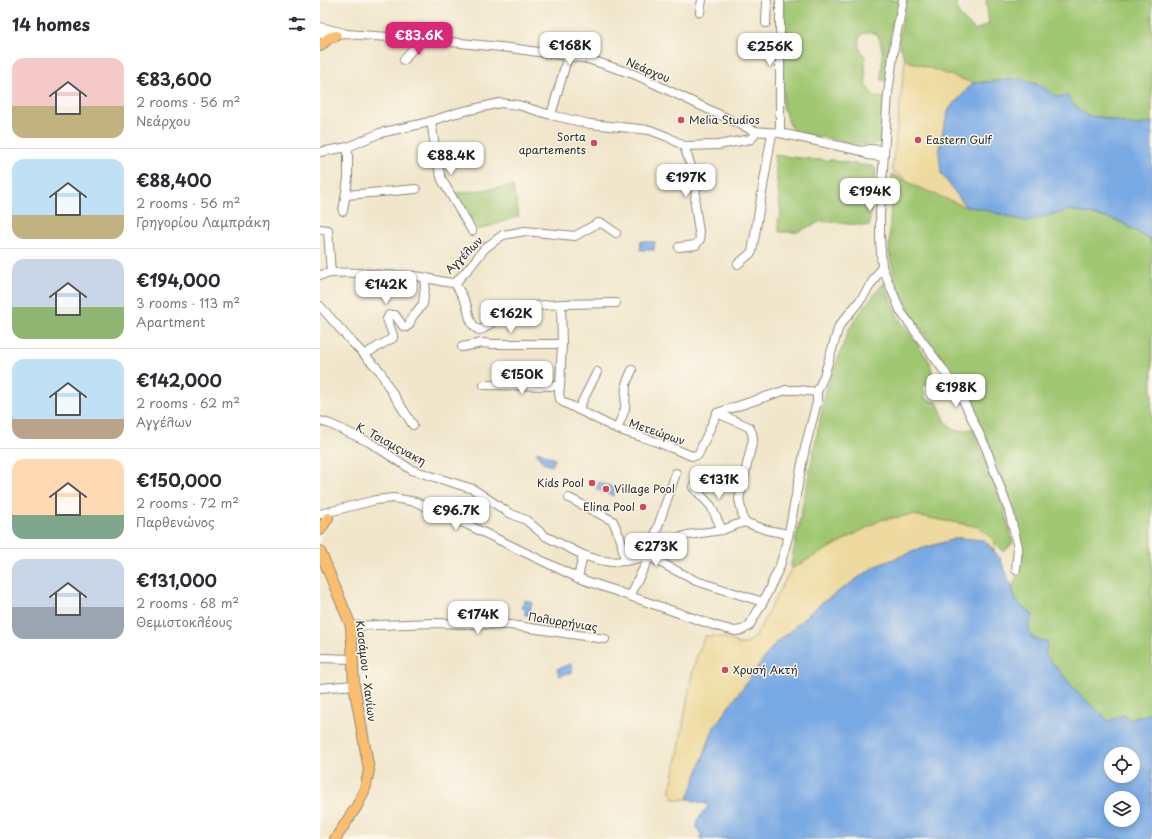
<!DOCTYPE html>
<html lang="en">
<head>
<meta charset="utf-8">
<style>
  body { margin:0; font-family:"Playpen Sans",sans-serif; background:#f2f2f3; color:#2b2b33; height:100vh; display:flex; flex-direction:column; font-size:15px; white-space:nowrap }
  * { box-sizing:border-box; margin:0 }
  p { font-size:13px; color:#7c7c81 }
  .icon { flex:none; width:22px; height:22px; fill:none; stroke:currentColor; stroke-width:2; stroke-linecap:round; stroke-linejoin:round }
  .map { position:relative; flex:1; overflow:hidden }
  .details { display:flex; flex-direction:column; background:#fff; width:320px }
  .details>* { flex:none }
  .buttons { position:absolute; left:784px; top:747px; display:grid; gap:8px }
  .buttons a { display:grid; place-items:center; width:36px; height:36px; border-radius:50%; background:#fff; box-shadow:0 2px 6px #0003; font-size:20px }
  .price { position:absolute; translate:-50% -34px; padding:0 9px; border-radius:8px; background:#fff; color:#222; font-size:13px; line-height:26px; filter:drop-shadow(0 1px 2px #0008) }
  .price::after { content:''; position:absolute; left:50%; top:24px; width:12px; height:9px; margin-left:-6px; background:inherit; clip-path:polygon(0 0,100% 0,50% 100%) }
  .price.active { background:#db2777; color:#fff }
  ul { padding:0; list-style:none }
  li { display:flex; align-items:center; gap:12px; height:100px; padding:0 12px }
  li+li { border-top:1px solid #e1e1e2 }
  li span { display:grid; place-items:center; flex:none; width:112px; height:80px; border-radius:12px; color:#555 }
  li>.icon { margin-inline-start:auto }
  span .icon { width:48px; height:48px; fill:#fffc; stroke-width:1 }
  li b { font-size:17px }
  h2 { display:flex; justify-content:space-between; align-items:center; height:48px; padding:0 12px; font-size:17px }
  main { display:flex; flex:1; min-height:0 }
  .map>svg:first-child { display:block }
  .green { fill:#9fc670; stroke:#65784e }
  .sand { fill:#eeda9e; stroke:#8c8264 }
  .water { fill:#79a9e3; stroke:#526a87; fill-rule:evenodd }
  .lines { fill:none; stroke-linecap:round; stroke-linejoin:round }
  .minor-casing { stroke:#8e887a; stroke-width:10 }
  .major-casing { stroke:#8e887a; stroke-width:12 }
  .minor { stroke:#fff; stroke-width:8 }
  .major { stroke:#fbbe6e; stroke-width:10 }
  .poi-dot { fill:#d1495b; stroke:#fbf7ec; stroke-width:1.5 }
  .labels { text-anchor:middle; stroke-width:3; stroke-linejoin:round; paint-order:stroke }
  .street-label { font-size:11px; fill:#2b2b2b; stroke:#fbf7ec }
  .poi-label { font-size:11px; fill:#2b2b2b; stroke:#fbf7ec; text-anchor:start }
</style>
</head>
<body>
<main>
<section class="details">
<h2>14 homes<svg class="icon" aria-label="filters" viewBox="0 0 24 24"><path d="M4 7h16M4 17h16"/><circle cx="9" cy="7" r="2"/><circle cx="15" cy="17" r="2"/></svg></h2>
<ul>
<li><span style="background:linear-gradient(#f6c9c9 60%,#c2b280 0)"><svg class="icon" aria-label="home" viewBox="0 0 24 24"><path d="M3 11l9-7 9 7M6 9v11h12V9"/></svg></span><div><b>€83,600</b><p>2 rooms · 56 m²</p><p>Νεάρχου</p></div></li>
<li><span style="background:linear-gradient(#bfe0f5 70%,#c2b280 0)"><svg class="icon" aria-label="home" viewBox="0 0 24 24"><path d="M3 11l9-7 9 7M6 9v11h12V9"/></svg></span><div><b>€88,400</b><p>2 rooms · 56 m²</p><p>Γρηγορίου Λαμπράκη</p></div></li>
<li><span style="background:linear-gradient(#c9d6e8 60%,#8fb573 0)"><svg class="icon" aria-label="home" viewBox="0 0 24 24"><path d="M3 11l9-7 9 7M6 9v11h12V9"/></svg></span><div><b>€194,000</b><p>3 rooms · 113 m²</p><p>Apartment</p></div></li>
<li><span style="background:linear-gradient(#bfe0f5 75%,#b9a48a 0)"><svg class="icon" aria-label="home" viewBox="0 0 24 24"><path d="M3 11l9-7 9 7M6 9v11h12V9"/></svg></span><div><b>€142,000</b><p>2 rooms · 62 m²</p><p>Αγγέλων</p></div></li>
<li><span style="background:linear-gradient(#ffd9b3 70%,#7fa58c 0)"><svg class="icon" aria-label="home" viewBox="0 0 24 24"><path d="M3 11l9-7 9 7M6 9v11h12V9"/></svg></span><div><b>€150,000</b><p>2 rooms · 72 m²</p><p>Παρθενώνος</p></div></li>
<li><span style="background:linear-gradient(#c9d6e8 60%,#9aa5b1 0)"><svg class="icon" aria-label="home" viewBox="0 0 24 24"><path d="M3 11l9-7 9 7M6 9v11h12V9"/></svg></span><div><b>€131,000</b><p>2 rooms · 68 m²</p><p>Θεμιστοκλέους</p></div></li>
</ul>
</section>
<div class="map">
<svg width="832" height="839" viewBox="0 0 832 839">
  <rect width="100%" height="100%" fill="#fbf7ec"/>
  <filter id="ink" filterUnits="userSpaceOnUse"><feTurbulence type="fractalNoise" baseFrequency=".025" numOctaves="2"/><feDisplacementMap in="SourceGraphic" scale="8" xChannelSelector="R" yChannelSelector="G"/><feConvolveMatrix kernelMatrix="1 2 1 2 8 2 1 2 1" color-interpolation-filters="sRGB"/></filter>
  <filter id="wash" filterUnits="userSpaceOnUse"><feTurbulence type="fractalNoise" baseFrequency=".012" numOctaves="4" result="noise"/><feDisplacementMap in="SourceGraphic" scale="16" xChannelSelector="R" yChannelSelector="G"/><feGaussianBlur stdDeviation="0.9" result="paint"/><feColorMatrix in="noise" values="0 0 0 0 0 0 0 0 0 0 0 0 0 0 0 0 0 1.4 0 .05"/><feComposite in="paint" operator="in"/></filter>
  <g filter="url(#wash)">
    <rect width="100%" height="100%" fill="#f1e6ca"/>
    <g class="green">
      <path d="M463,0H579V5L571,30L566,81L561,80C562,64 565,47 557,34L550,32L542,34L539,39V47L545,57L546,86L554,96L565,98L562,138L555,144L544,145L478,133L471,128L463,107Z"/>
      <polygon points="587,0 636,0 639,15 655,30 669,24 666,0 832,0 832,122 815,126 781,117 767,116 752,103 737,97 721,86 702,79 653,83 585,60 578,41"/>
      <polygon points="454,155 498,160 499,159 508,161 509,160 513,160 513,161 527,162 527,163 553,166 556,169 549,226 501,221 477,232 459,232 458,219 461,214"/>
      <polygon points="572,174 593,185 646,207 658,208 705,221 751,210 799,221 830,240 832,244 832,713 812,720 803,715 789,722 756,691 725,654 727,642 712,638 708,627 713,615 696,601 692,587 697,576 703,555 695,513 665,435 629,368 596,323 576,284 569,252"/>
      <polygon points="193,186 199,216 158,230 153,219 147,221 131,194"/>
      <polygon points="564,283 578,317 610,362 613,376 603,388 606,400 617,402 626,422 636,431 653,429 684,509 693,543 684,552 659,527 592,515 561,520 471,569 471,564 505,394 529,329 547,303"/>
    </g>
    <g class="sand">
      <polygon points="585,60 653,83 629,109 623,130 619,151 621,173 646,207 593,185 572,170"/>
      <path d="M592,515L659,527L675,542L674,550L664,540L638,538L594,551L554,567L499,605L453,646L394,727L368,799L359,800L353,798L350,792C354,773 358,755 361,737C367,705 370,666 385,636C396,636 409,637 418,644H426L435,637L471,569L561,520Z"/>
    </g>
    <g class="water">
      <polygon points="702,79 721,86 737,97 748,96 752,103 767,116 781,117 815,126 832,122 832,244 830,240 799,221 751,210 705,221 658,208 646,207 621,173 619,151 623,130 629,109 653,83"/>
      <polygon points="321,241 335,242 334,250 320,250"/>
      <polygon points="218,451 235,459 232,466 225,464 216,455"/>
      <polygon points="279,482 295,488 293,496 276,489"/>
      <path d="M638,538L664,540L680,558L692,587L696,601L713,615L708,627L712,638L728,642L725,654L756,691L789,721L803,715L812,720L832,713V839H380L381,834L376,829L377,820L389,805L368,799L394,727L453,646L499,605L554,567L594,551ZM791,754H813V776H791ZM791,798H813V820H791Z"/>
      <polygon points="205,600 212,603 210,609 211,612 209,616 204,614 206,610 201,607"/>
      <polygon points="250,664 253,666 252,672 239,676 237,669"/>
    </g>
  </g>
  <g filter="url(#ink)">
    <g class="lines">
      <defs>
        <g id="minor">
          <polyline points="460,0 460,133"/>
          <polyline points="583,0 575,41 568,93 560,214 560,239 562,267 581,312 622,368 645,404 666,448 689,511 698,547 696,570"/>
          <polyline points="380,12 382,0"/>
          <polyline points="446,23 447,0"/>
          <polyline points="0,27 24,33"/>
          <polyline points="0,34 9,36 26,34 111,40 190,48 268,59 316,75 434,131 460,133 542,151 548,155 563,157"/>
          <polyline points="84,60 94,47 101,40"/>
          <polyline points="231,115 248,56"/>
          <polyline points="111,121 118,166 122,180 152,231"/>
          <polyline points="542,151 550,149 564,150"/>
          <polyline points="0,152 28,147 60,133 105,123 136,113 180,103 198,105 231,115 270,124 330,130 348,137 364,146 398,145 431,139 434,135 434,131"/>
          <polyline points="26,195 96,189"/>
          <polyline points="23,211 28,179 28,147"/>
          <polyline points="0,229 8,230 11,273"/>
          <polyline points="359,247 376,245 380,239 375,204 376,188 374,175 364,146"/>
          <polyline points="418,264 432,252 452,133"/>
          <path d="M0,275C22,270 43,274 65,275C77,276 90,275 102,277C113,279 123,283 135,283L150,267L165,248L183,235L205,231L255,236L278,223L283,224L296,233"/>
          <path d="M135,283C139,290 144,298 147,306C149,314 150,326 159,330L163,329L190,309L198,307L241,304L296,303"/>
          <polyline points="241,304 242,344 240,386 239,393 240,399 243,402 297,429 337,442 372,456 378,455 397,413 466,390 478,390 497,392"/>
          <polyline points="0,306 31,341 60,371 68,386 93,425"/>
          <polyline points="142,347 162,343 173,344 242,344"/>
          <polyline points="45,354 73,338 73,335 67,319 69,315 75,315 83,326 86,327 89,325 92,317 103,304 106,278"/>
          <polyline points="164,385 240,386"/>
          <polyline points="258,410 277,372"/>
          <polyline points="397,413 429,427 432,433 433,439 419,499 424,522"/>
          <polyline points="0,421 10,424 49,442 92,470 153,489 189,513 206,520 225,536 263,555 278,560 292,562 305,561 328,556"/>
          <polyline points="297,429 305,409 306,384 312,370"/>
          <polyline points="373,487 391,506 402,530"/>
          <polyline points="249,498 293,521 301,540 305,561"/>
          <polyline points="0,514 56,500 73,498 96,502 148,525 258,578 396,626 415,631 422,630 429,626 443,602 460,566 468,537 485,448 497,402 497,392 504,376 519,326 542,298 562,267"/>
          <polyline points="331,546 368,535 402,530 424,522 447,530 468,534"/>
          <polyline points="328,556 376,581 443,602"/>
          <polyline points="258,578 263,555"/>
          <polyline points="309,596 327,562 328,556 356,473"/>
          <polyline points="31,626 114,623 190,625 285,639"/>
          <polyline points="0,658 33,659"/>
          <polyline points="0,688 34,685"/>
        </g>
        <g id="major">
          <polyline points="0,46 9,38 16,36"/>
          <polyline points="0,530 8,518"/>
          <polyline points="0,551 31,626 34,685 49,770 45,789 37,806 15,839"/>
        </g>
      </defs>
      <use href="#minor" class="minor-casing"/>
      <use href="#major" class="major-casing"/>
      <use href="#minor" class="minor"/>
      <use href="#major" class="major"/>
    </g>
  </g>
  <g class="poi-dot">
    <circle cx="361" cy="120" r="4"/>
    <circle cx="598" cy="140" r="4"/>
    <circle cx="274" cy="143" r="4"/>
    <circle cx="272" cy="483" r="4"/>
    <circle cx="286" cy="489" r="4"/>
    <circle cx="323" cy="507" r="4"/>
    <circle cx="405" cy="670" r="4"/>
  </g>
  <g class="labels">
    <g class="street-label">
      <text transform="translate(328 70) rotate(23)" y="4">Νεάρχου</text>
      <text transform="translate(144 255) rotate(-45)" y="4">Αγγέλων</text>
      <text transform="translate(337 432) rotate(19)" y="4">Μετεώρων</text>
      <text transform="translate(71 444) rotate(28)" y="4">Κ. Τσισμςνακη</text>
      <text transform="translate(243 622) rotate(9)" y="4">Πολυρρήνιας</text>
      <text transform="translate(46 671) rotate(83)" y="4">Κισσάμου - Χανίων</text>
    </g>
    <g class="poi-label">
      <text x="369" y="124">Melia Studios</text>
      <text x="266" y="141" text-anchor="end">Sorta<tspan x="266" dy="13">apartements</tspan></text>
      <text x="606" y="144">Eastern Gulf</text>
      <text x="264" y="487" text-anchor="end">Kids Pool</text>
      <text x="294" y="493">Village Pool</text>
      <text x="315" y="511" text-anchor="end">Elina Pool</text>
      <text x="413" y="674">Χρυσή Ακτή</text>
    </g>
  </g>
</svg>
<div class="buttons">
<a><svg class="icon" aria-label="locate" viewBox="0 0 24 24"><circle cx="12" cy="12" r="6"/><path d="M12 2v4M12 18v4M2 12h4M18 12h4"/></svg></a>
<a><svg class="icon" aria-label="layers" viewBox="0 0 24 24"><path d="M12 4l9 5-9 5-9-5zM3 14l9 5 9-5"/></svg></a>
</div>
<b class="price active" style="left:99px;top:56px">€83.6K</b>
<b class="price" style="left:250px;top:66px">€168K</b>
<b class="price" style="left:450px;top:67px">€256K</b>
<b class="price" style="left:131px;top:176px">€88.4K</b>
<b class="price" style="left:366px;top:198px">€197K</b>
<b class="price" style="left:550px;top:212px">€194K</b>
<b class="price" style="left:66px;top:305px">€142K</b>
<b class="price" style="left:191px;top:334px">€162K</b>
<b class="price" style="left:202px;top:395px">€150K</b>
<b class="price" style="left:636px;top:408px">€198K</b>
<b class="price" style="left:399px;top:500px">€131K</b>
<b class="price" style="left:136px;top:531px">€96.7K</b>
<b class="price" style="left:336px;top:567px">€273K</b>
<b class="price" style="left:158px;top:635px">€174K</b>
</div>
</main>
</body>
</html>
